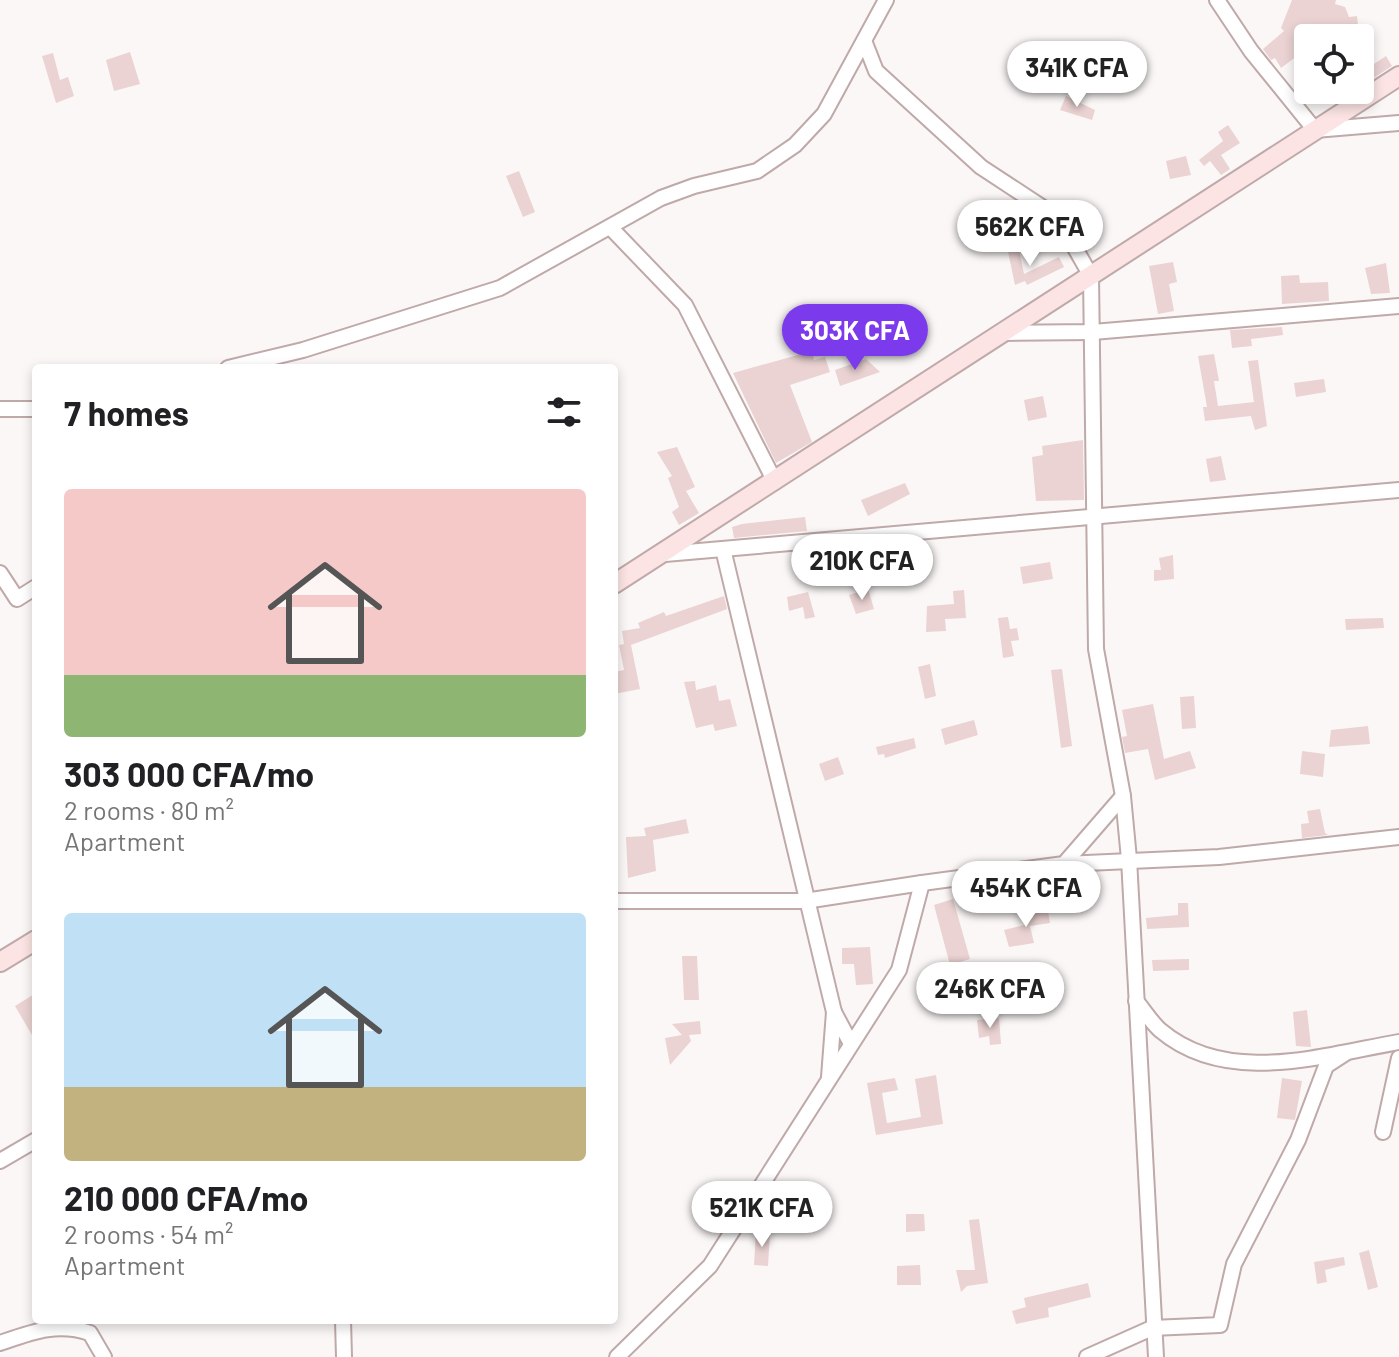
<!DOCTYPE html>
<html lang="en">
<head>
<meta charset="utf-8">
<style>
  body { margin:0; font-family:Barlow,sans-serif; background:#f2f2f2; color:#202124; height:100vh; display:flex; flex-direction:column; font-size:30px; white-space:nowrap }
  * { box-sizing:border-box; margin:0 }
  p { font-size:26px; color:#757577 }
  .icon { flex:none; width:44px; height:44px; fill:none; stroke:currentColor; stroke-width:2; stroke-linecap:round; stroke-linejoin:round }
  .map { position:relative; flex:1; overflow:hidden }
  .details { position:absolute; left:32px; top:364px; width:586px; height:960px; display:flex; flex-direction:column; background:#fff; border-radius:8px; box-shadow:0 4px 12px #0003 }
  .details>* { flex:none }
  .fabs { position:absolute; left:1294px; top:24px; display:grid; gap:16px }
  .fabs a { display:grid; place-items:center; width:80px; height:80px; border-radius:8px; background:#fff; box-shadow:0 4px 12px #0003; font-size:40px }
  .price { position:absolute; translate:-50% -68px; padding:0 18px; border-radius:28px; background:#fff; color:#222; font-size:26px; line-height:52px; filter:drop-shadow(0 2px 4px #0008) }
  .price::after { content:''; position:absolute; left:50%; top:48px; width:24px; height:18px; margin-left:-12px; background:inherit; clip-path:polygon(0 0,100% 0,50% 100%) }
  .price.active { background:#7c3aed; color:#fff }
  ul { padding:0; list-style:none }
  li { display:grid; align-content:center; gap:16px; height:424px; padding:0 32px }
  li span { display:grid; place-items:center; height:248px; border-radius:8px; color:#555 }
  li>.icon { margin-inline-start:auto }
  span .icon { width:144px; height:144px; fill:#fffc; stroke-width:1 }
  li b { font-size:34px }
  h2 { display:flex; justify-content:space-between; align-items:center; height:96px; padding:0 32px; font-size:34px }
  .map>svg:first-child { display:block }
  .building { fill:#ead3d2 }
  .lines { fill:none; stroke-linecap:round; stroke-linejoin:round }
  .street-casing { stroke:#bfa9a9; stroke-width:18 }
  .secondary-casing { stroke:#bfa9a9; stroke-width:22 }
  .street { stroke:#fff; stroke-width:14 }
  .secondary { stroke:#fce4e4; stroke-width:18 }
</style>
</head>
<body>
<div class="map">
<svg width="1399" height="1357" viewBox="0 0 1399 1357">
  <rect width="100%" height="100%" fill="#fcf7f7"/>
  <g class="building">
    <polygon points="1292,0 1336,0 1335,4 1345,7 1349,17 1357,16 1359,33 1342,38 1308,38 1308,63 1301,53 1281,68 1275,58 1271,60 1263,49 1284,31 1281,28"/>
    <polygon points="130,52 140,84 114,91 106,60"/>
    <polygon points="53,53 60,80 68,77 74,96 56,103 42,56"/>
    <polygon points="1386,56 1392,66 1360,87 1360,73"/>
    <polygon points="1066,96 1095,110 1092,120 1060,110"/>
    <polygon points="1228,125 1240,143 1221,155 1230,169 1221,175 1210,161 1204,166 1199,160 1223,141 1218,132"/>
    <polygon points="1186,156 1191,175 1170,179 1166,161"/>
    <polygon points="519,171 535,212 523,217 506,176"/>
    <polygon points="1018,245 1024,274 1059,257 1064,267 1027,285 1025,281 1015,285 1007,247"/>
    <polygon points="1173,262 1177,282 1169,284 1174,311 1158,314 1149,266"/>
    <polygon points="1386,263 1390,293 1371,294 1365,268"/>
    <polygon points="1299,275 1300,283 1328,282 1329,301 1282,304 1281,276"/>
    <polygon points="1282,327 1283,335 1251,339 1252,346 1232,348 1230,330"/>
    <polygon points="812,351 814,360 825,357 830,372 790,385 812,442 776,463 733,373"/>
    <polygon points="1214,354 1219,381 1214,381 1218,406 1254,402 1248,361 1258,360 1267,426 1255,430 1251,416 1205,421 1203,407 1207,407 1198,356"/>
    <polygon points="866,359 880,372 840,386 835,370"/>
    <polygon points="1324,379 1326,392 1296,397 1294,383"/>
    <polygon points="1043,396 1047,417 1028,421 1024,400"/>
    <polygon points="1083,440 1084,500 1036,501 1032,457 1043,455 1042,446"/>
    <polygon points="677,447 695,487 686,491 699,513 679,525 672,512 679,507 668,478 672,476 657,452"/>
    <polygon points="1221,456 1226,480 1210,482 1206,459"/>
    <polygon points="905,483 910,494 868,516 861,500"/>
    <polygon points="805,517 807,531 734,538 732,527 742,524"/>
    <polygon points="1173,555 1174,579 1154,581 1154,570 1161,570 1159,558"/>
    <polygon points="1050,562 1053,579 1023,584 1020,567"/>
    <polygon points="868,589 874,609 856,614 849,595"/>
    <polygon points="964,590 966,618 945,619 946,631 926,632 927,606 954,604 953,591"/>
    <polygon points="808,592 815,617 805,619 803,607 789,611 787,597"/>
    <polygon points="724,596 727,609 631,645 640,689 614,694 614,672 624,670 619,645 624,644 622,631 640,628 638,623 664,612 666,616"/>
    <polygon points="1008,617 1010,629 1017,628 1019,640 1011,641 1014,656 1003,658 998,618"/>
    <polygon points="1383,618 1384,628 1346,630 1345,619"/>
    <polygon points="930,664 936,696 925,699 918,667"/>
    <polygon points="1062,669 1072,746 1061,748 1051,670"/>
    <polygon points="695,681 696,690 716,685 719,701 730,699 737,726 715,731 713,724 696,728 684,682"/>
    <polygon points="1194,696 1196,728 1182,729 1180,697"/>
    <polygon points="1153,704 1164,759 1190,751 1196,768 1155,780 1148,749 1125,753 1122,737 1127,736 1122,710"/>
    <polygon points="974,720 978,735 945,745 941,729"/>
    <polygon points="1368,726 1370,744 1329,747 1331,730"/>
    <polygon points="914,738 916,748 885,758 884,754 878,755 876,747"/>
    <polygon points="1302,751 1325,754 1323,777 1300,774"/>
    <polygon points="838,757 844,774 825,781 819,764"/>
    <polygon points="1320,809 1325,833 1328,835 1302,838 1301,824 1309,823 1307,811"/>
    <polygon points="686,819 689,833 653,840 656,871 628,878 626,837 646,836 644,828"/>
    <polygon points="953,899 970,959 950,965 934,905"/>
    <polygon points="1178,903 1188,903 1189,927 1147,929 1146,918 1178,915"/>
    <polygon points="1048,911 1050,923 1030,926 1034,943 1009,947 1004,930 1024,925 1022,916"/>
    <polygon points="870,947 873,984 856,985 854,964 842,964 842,948"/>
    <polygon points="682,956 697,956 699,1000 684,1000"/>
    <polygon points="1189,959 1189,970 1153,971 1152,960"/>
    <polygon points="36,993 36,1042 15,1006"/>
    <polygon points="1307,1010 1311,1047 1296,1046 1293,1012"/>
    <polygon points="999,1018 1001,1044 990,1045 989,1036 979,1038 977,1020"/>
    <polygon points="700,1021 701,1034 689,1035 691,1041 670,1065 665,1038 682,1035 672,1024"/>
    <polygon points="936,1075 943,1124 876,1135 867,1083 895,1078 898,1090 882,1093 887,1123 921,1117 915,1079"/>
    <polygon points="1282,1078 1302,1081 1295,1120 1277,1118"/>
    <polygon points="906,1214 924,1214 925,1231 906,1232"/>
    <polygon points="979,1219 988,1283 967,1286 961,1292 956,1270 975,1270 969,1220"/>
    <polygon points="756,1232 770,1233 768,1266 754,1265"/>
    <polygon points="1369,1250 1378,1287 1368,1290 1359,1253"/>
    <polygon points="1344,1257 1345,1265 1325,1270 1327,1282 1317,1284 1314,1262"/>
    <polygon points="920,1265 921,1285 897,1285 897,1266"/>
    <polygon points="1088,1283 1091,1297 1048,1308 1049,1317 1016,1324 1012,1311 1026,1307 1024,1298"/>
  </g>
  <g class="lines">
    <defs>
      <g id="street">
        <polyline points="1217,0 1251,51 1315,130 1399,123"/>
        <polyline points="865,43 876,71 981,167 1042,207 1071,241 1091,276 1096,649 1123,796 1129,859 1156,1357"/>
        <polyline points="610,227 685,305 775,482"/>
        <polyline points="1004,333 1093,332 1399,306"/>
        <polyline points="228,368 303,350 500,288 661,198 694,186 757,171 795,145 824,114 886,0"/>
        <polyline points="0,409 36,409"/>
        <polyline points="723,549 834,1012"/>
        <polyline points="665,554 1399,490"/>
        <polyline points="0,573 17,599 36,587"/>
        <polyline points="1064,864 1219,857 1399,837"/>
        <polyline points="614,901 805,901 922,883"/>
        <path d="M1136,1001C1144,1010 1151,1022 1160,1030C1227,1087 1323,1055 1399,1042"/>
        <polyline points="829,1077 834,1012 850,1042"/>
        <polyline points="1383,1132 1399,1058"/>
        <polyline points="0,1161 36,1140"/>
        <polyline points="343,1320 344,1357"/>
        <path d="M0,1343C32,1332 57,1322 90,1333L104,1357"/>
        <polyline points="617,1357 710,1266 899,970 922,883 1064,864 1123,796"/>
        <polyline points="1087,1357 1152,1328 1220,1325 1234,1264 1298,1140 1326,1066 1346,1053"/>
      </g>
      <g id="secondary">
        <polyline points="614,584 1399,76"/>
        <polyline points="0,962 36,940"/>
      </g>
    </defs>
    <use href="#street" class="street-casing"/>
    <use href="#secondary" class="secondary-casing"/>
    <use href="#street" class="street"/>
    <use href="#secondary" class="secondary"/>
  </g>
</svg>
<div class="fabs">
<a><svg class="icon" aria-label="locate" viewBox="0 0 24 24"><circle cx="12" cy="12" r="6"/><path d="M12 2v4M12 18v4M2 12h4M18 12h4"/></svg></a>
</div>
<b class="price" style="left:1077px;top:109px">341K CFA</b>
<b class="price" style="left:1030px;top:268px">562K CFA</b>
<b class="price active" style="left:855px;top:372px">303K CFA</b>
<b class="price" style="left:862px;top:602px">210K CFA</b>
<b class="price" style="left:1026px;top:929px">454K CFA</b>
<b class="price" style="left:990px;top:1030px">246K CFA</b>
<b class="price" style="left:762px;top:1249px">521K CFA</b>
<section class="details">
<h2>7 homes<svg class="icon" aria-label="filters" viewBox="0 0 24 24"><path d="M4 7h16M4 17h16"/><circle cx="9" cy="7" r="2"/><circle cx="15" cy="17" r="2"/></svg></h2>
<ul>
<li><span style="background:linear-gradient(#f6c9c9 75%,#8fb573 0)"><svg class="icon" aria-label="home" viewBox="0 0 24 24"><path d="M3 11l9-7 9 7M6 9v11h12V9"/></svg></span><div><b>303 000 CFA/mo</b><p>2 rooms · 80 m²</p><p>Apartment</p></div></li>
<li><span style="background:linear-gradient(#bfe0f5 70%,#c2b280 0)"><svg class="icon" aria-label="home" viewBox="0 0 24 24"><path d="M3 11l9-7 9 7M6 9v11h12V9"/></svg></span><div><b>210 000 CFA/mo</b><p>2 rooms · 54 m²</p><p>Apartment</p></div></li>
</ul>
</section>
</div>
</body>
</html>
